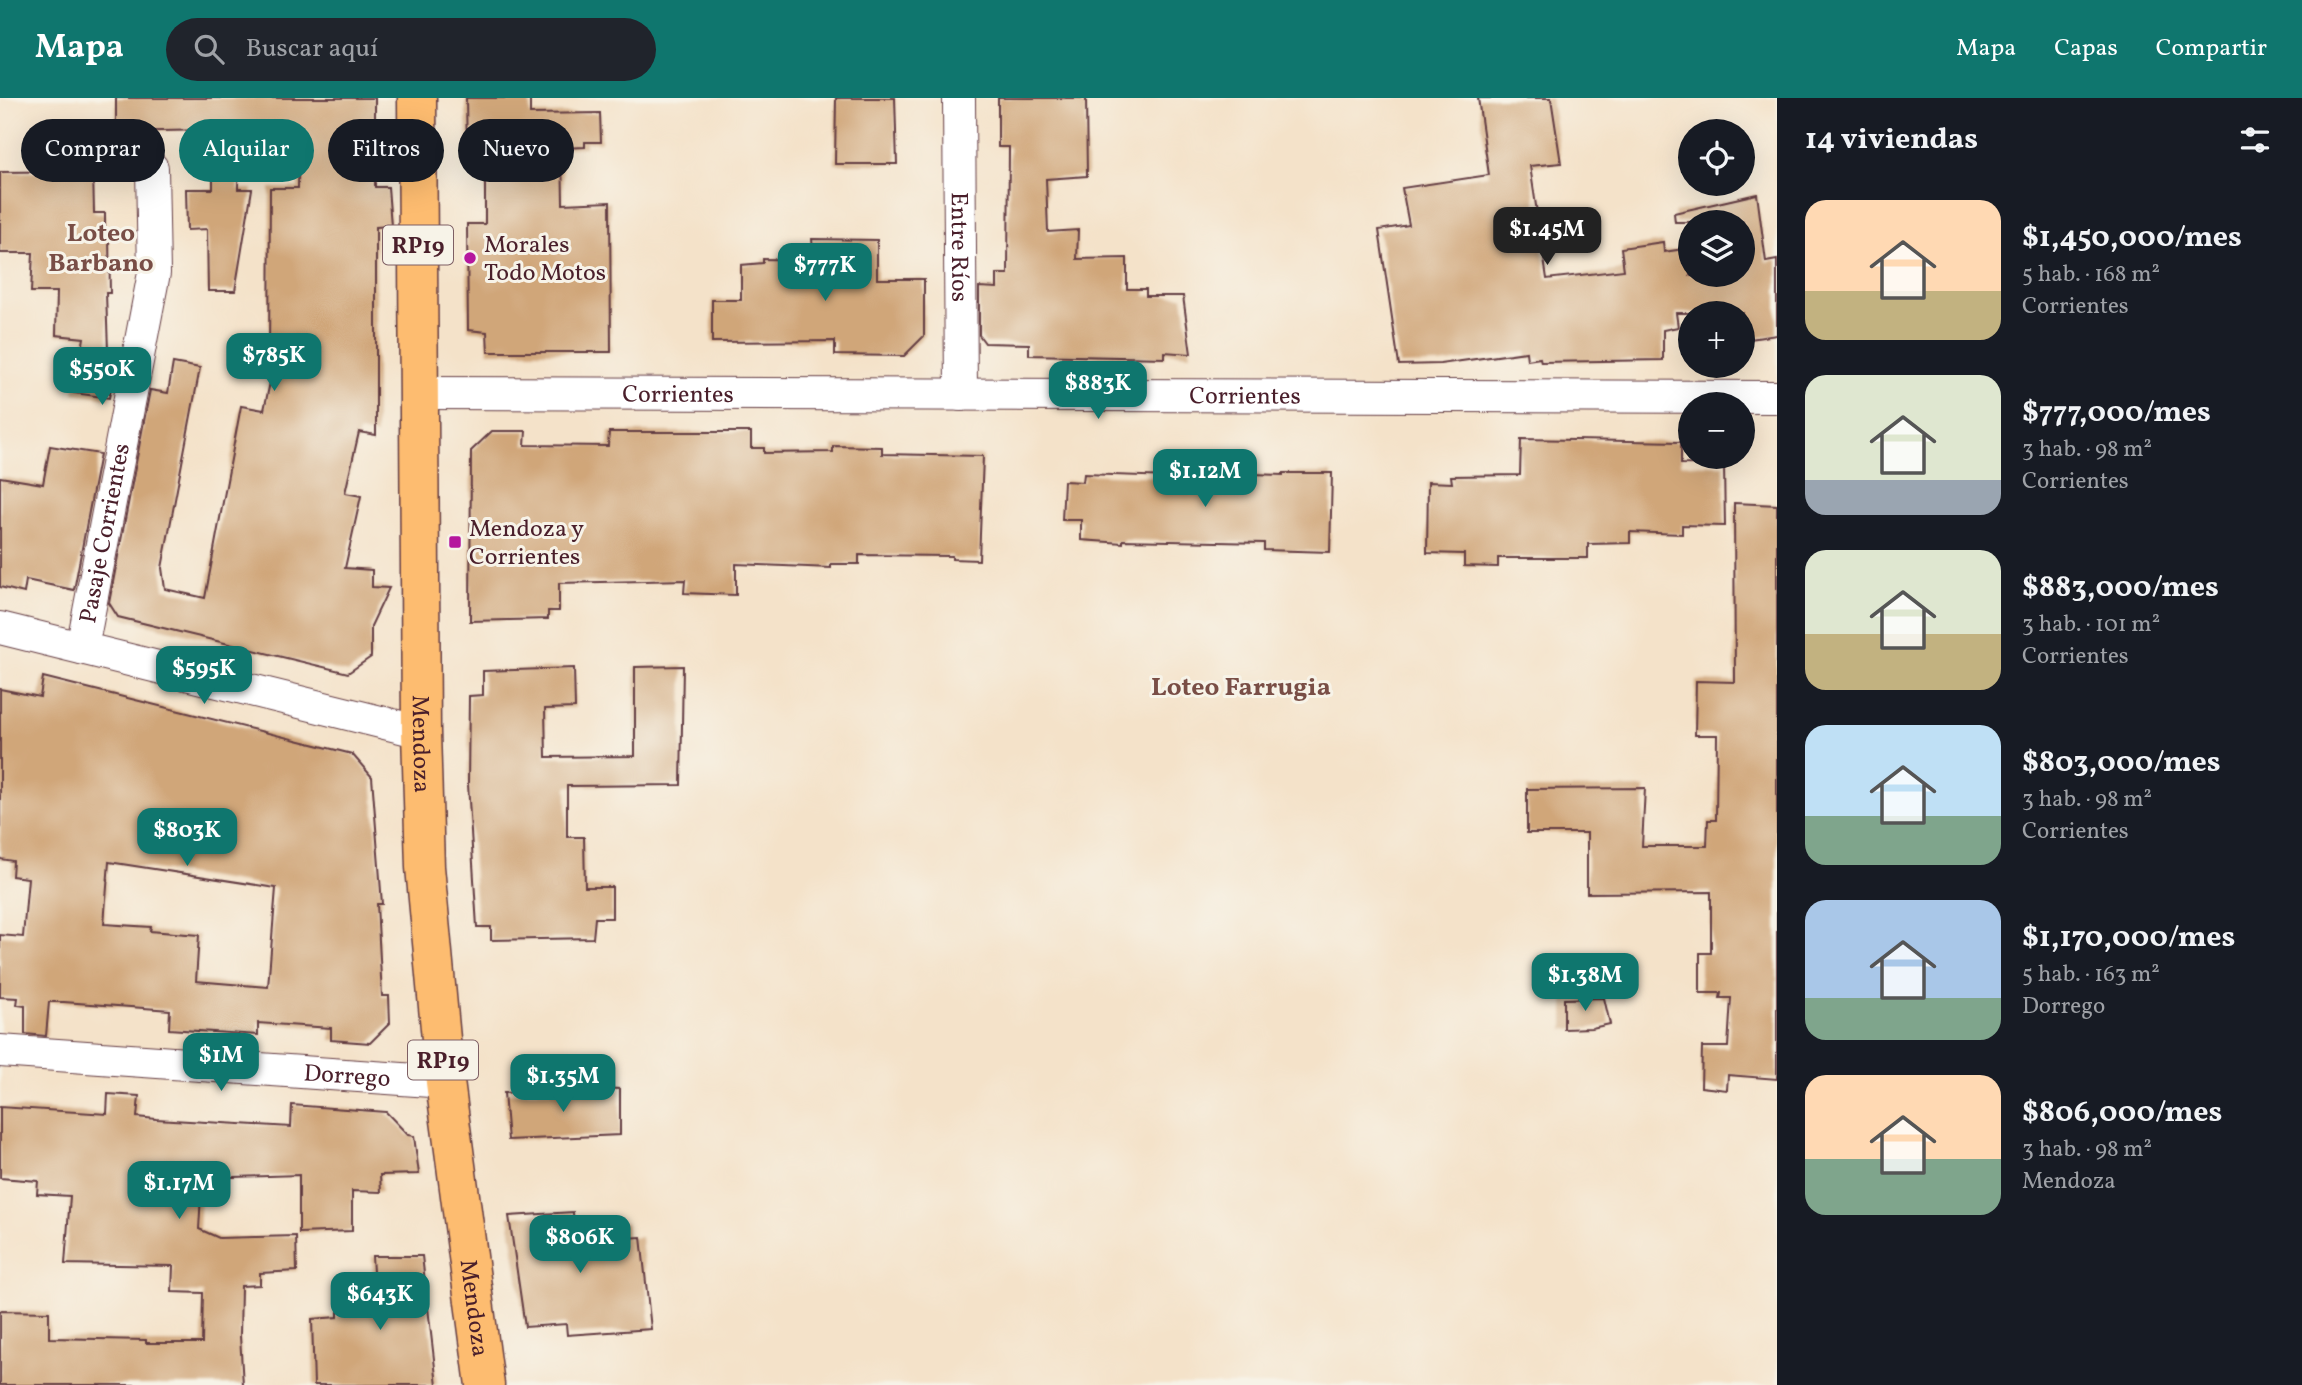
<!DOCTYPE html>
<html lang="es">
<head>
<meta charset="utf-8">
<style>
  body { margin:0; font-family:Vollkorn,serif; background:#20242c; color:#f1f3f6; height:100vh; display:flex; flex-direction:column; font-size:26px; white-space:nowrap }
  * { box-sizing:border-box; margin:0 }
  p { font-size:23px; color:#9ea1a6 }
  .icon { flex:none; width:38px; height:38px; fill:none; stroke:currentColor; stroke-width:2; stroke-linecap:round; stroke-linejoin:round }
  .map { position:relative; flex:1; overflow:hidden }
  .drawer { display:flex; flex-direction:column; background:#171b24; width:525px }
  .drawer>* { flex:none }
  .guide { position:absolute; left:21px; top:21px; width:665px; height:63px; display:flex; gap:14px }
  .buttons { position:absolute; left:1678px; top:21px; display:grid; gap:14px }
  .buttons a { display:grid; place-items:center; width:77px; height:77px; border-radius:50%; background:#171b24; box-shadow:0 7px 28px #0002; font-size:35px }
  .price { position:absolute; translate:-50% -60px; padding:0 16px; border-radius:14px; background:#0f766e; color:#fff; font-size:23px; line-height:46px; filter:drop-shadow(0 2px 4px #0008) }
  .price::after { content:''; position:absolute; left:50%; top:42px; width:21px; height:16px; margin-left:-10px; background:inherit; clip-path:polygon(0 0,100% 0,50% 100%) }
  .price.selected { background:#222; color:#fff }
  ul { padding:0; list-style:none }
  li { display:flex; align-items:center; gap:21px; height:175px; padding:0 28px }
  li span { display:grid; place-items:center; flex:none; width:196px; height:140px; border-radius:21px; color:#555 }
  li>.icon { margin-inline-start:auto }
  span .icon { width:84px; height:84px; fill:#fffc; stroke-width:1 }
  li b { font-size:30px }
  h2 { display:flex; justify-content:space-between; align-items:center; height:84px; padding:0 28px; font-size:30px }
  .tag { padding:0 24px; border-radius:32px; background:#171b24; box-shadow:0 7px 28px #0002; font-size:24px; line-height:63px }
  .tag.selected { background:#0f766e; color:#fff }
  header { display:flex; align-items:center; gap:42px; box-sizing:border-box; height:98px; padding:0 35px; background:#0f766e; color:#fff }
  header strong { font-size:33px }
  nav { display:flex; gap:38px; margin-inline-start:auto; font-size:24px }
  .search { width:490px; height:63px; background:#20242c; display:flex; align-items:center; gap:18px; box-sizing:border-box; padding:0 24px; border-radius:38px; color:#9ea1a6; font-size:26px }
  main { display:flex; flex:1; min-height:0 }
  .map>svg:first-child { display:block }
  .building { fill:#d0a679; fill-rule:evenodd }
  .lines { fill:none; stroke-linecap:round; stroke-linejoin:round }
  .street-casing { stroke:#643c43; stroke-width:34 }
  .primary-casing { stroke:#643c43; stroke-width:41 }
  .street { stroke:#fff; stroke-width:32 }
  .primary { stroke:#fdbc6f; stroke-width:38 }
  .poi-dot { fill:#b5179e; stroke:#f7f3e8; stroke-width:2.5 }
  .labels { text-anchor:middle; stroke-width:6; stroke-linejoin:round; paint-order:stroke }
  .shield { fill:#f7f3e8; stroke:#7e5f64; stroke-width:2 }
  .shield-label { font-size:23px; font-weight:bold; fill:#4a1f2b }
  .poi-label { font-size:24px; fill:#4a1f2b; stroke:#f7f3e8; text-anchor:start }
  .street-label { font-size:24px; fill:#4a1f2b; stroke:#f7f3e8 }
  .neighbourhood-label { font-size:26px; font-weight:bold; fill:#794e46; stroke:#f7f3e8 }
</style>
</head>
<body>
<header>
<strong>Mapa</strong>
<div class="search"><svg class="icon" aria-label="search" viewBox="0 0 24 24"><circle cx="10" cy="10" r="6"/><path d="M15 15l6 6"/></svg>Buscar aquí</div>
<nav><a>Mapa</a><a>Capas</a><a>Compartir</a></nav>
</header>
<main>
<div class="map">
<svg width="1777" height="1287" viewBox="0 0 1777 1287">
  <rect width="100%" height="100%" fill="#f7f3e8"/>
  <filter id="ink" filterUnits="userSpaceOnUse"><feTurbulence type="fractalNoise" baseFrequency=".0143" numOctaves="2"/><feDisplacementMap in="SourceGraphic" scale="14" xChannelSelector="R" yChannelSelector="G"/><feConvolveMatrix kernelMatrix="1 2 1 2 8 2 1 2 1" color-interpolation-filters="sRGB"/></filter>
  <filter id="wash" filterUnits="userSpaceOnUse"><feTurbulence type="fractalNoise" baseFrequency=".00686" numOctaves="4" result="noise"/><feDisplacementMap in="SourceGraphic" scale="28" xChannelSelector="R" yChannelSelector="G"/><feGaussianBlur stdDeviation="1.57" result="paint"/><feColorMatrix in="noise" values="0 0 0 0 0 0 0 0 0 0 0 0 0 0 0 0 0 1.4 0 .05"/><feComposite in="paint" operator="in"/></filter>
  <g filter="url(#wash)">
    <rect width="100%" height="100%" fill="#f4e2c9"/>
    <g id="blocks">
      <g class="building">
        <polygon points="116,0 375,0 375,89 388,89 391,128 376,129 376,337 359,334 345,395 361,398 345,470 372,472 372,489 389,490 371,528 371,559 348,575 118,519 109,505 150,292 168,295 173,265 200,270 162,470 165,491 205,500 241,308 264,312 274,266 269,265 270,90 298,90 299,41 239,42 238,91 252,91 235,193 208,193 207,131 187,132 186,91 213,91 213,42 207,42 207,32 116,34"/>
        <polygon points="466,0 530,0 530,16 600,15 601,44 585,44 585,49 562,50 563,106 610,104 611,254 488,254 487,234 468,232 467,126 485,126 485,88 484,52 467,53"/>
        <polygon points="836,0 895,0 897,66 835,66"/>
        <polygon points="998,0 1086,0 1087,78 1046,81 1048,134 1078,132 1077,161 1127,160 1127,191 1146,191 1146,198 1183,198 1191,256 1165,254 1165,260 1029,257 1029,246 985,245 979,237 979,189 997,190 997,176 1008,176 1009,49 998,49"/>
        <polygon points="1478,0 1551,0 1561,65 1530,68 1547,181 1624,172 1621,150 1663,144 1664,154 1690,150 1690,177 1743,177 1743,124 1675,124 1674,115 1757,96 1766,164 1777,162 1777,237 1743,242 1743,215 1676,215 1678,229 1663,232 1663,262 1541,264 1540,260 1527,262 1526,254 1440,266 1399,267 1379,132 1409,127 1402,90 1489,77"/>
        <polygon points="93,73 94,115 105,115 105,140 109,140 110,195 106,195 108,253 118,255 109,300 74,295 84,240 56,237 57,194 31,194 33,155 0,155 0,74"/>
        <polygon points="812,141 877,142 877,181 924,181 924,238 904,258 835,257 835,243 712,244 712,202 741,202 741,167 763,165 763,161 814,162"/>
        <polygon points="492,333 526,333 525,347 608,348 609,334 751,334 751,350 764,350 764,355 833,354 833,348 882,349 882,356 983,358 979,462 952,461 952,458 859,457 859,466 831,466 831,470 736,466 736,497 684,495 685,482 559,485 559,513 548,513 548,521 470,523 471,353"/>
        <polygon points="1521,341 1681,344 1681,366 1724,367 1725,428 1682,427 1682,436 1630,434 1630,445 1588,446 1588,460 1498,460 1498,469 1464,468 1464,456 1427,455 1428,384 1452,385 1451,378 1520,377"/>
        <polygon points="50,348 100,356 74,492 26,482 24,495 0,489 0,379 43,386"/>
        <polygon points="1171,373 1283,377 1283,375 1332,375 1330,454 1264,452 1264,445 1123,442 1123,445 1081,442 1081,422 1062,422 1064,383 1083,384 1084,376 1171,379"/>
        <polygon points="1734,405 1777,407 1777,981 1728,977 1727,992 1701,989 1702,949 1728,949 1731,900 1720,900 1721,895 1700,895 1700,855 1711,855 1711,794 1587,795 1587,735 1527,735 1527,691 1645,690 1642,748 1707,748 1708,722 1716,722 1717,637 1695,637 1696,583 1735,584"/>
        <polygon points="683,568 681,687 567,688 567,739 584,739 585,789 612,789 612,820 595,820 593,840 491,842 491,829 477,829 468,686 469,598 483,597 483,573 574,570 575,610 545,611 546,659 635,658 635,569"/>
        <path d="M43,579L352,656L372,679L382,806H377L382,898H389L390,925L370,945L331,942V930L258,925V937L169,931L170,912L64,904H49L46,938L25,936V908L17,907L18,900L0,899V837L23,839L28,780L12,778L13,763L0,761V591L40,599ZM109,764L276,790L268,889L196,883L199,837L150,833L151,829L104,826Z"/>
        <polygon points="1604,900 1610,926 1592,930 1564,931 1564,901"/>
        <polygon points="600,990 620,991 620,1037 508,1042 504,995"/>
        <polygon points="108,996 139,998 137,1019 156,1021 291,1029 292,1007 386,1014 408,1037 414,1038 419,1076 380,1077 381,1094 352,1093 352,1133 299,1135 299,1077 202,1080 199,1131 219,1140 296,1138 297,1173 260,1175 260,1187 241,1188 240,1238 243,1287 0,1287 0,1213 49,1214 49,1240 146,1242 146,1245 202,1245 203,1195 172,1194 173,1168 65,1166 70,1098 37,1096 38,1083 0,1080 0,1009 107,1016"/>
        <polygon points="573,1114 574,1130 626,1125 627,1140 641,1139 651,1231 567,1237 566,1226 525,1229 509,1118"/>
        <polygon points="372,1158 422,1158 437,1287 314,1287 312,1221 338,1219 338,1214 359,1213 359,1190 374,1190"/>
      </g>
    </g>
  </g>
  <g filter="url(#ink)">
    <use href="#blocks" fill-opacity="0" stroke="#643c43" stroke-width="2"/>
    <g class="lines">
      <defs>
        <g id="street">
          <path id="s1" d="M959,0L961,297"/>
          <path id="s2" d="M419,295L1777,299"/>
          <polyline points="0,530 421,634"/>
          <path id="s3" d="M82,550L154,175L152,70"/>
          <path id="s4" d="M0,953L445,984"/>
        </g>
        <g id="primary">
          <path id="s5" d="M417,0L421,634L425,769L445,984L485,1287"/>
        </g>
      </defs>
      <use href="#street" class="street-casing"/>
      <use href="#primary" class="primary-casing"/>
      <use href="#street" class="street"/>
      <use href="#primary" class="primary"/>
    </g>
  </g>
  <g class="poi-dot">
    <circle cx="470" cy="160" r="7"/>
    <rect x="448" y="437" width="14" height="14" rx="3.5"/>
  </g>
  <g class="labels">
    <g class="shield">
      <rect x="383" y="127.5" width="70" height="39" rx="5"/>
      <rect x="408" y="942.5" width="70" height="39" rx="5"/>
    </g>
    <g class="shield-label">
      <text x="418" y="155">RP19</text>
      <text x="443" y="970">RP19</text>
    </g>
    <g class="poi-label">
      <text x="484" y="154">Morales<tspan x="484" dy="28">Todo Motos</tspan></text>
      <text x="469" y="438">Mendoza y<tspan x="469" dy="28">Corrientes</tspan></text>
    </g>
    <g class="street-label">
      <text dy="8" stroke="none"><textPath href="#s1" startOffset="149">Entre Ríos</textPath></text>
      <text dy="8" stroke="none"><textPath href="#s2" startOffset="259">Corrientes</textPath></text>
      <text dy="8" stroke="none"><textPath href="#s2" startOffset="826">Corrientes</textPath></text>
      <text dy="8" stroke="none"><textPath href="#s3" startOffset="117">Pasaje Corrientes</textPath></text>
      <text dy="8" stroke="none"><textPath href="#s5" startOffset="646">Mendoza</textPath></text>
      <text dy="8" stroke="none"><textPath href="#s4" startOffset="348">Dorrego</textPath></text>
      <text dy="8" stroke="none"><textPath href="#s5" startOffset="1213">Mendoza</textPath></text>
    </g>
    <g class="neighbourhood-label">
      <text x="101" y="143">Loteo<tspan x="101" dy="30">Barbano</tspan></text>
      <text x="1241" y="597">Loteo Farrugia</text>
    </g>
  </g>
</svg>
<div class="buttons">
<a><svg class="icon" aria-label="locate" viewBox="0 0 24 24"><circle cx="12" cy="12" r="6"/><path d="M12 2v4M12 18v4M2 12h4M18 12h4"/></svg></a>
<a><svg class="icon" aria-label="layers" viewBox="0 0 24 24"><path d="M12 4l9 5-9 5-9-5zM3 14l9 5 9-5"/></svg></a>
<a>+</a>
<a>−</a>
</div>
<b class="price selected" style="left:1547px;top:169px">$1.45M</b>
<b class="price" style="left:825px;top:205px">$777K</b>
<b class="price" style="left:274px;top:295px">$785K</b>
<b class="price" style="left:102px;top:309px">$550K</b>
<b class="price" style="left:1098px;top:323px">$883K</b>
<b class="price" style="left:1205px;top:411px">$1.12M</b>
<b class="price" style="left:204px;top:608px">$595K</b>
<b class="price" style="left:187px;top:770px">$803K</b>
<b class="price" style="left:1585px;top:915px">$1.38M</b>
<b class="price" style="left:221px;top:995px">$1M</b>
<b class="price" style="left:563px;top:1016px">$1.35M</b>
<b class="price" style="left:179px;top:1123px">$1.17M</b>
<b class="price" style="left:580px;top:1177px">$806K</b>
<b class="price" style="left:380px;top:1234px">$643K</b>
<div class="guide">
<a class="tag">Comprar</a>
<a class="tag selected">Alquilar</a>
<a class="tag">Filtros</a>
<a class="tag">Nuevo</a>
</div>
</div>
<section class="drawer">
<h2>14 viviendas<svg class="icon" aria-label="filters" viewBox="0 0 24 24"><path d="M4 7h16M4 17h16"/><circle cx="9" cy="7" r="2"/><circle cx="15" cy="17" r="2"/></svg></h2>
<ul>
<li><span style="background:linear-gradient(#ffd9b3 65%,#c2b280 0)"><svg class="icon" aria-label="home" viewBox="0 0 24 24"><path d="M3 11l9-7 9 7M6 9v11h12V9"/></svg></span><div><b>$1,450,000/mes</b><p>5 hab. · 168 m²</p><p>Corrientes</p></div></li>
<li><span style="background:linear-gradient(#dfe7d0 75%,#9aa5b1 0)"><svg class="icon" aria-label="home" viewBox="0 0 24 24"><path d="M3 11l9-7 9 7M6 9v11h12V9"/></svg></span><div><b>$777,000/mes</b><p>3 hab. · 98 m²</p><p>Corrientes</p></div></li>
<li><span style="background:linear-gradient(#dfe7d0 60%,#c2b280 0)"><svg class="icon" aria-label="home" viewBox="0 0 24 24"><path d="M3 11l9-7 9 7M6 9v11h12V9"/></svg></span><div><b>$883,000/mes</b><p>3 hab. · 101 m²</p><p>Corrientes</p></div></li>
<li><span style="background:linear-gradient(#bfe0f5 65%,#7fa58c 0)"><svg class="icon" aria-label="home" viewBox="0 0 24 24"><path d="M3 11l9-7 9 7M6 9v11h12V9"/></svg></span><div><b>$803,000/mes</b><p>3 hab. · 98 m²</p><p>Corrientes</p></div></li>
<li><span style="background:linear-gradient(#a9c7e8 70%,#7fa58c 0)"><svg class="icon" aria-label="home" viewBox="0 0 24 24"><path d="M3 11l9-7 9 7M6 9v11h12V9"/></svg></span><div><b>$1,170,000/mes</b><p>5 hab. · 163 m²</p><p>Dorrego</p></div></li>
<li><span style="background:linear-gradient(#ffd9b3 60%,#7fa58c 0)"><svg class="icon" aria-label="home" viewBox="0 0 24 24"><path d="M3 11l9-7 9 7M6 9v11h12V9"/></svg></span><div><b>$806,000/mes</b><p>3 hab. · 98 m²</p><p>Mendoza</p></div></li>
</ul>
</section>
</main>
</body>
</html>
